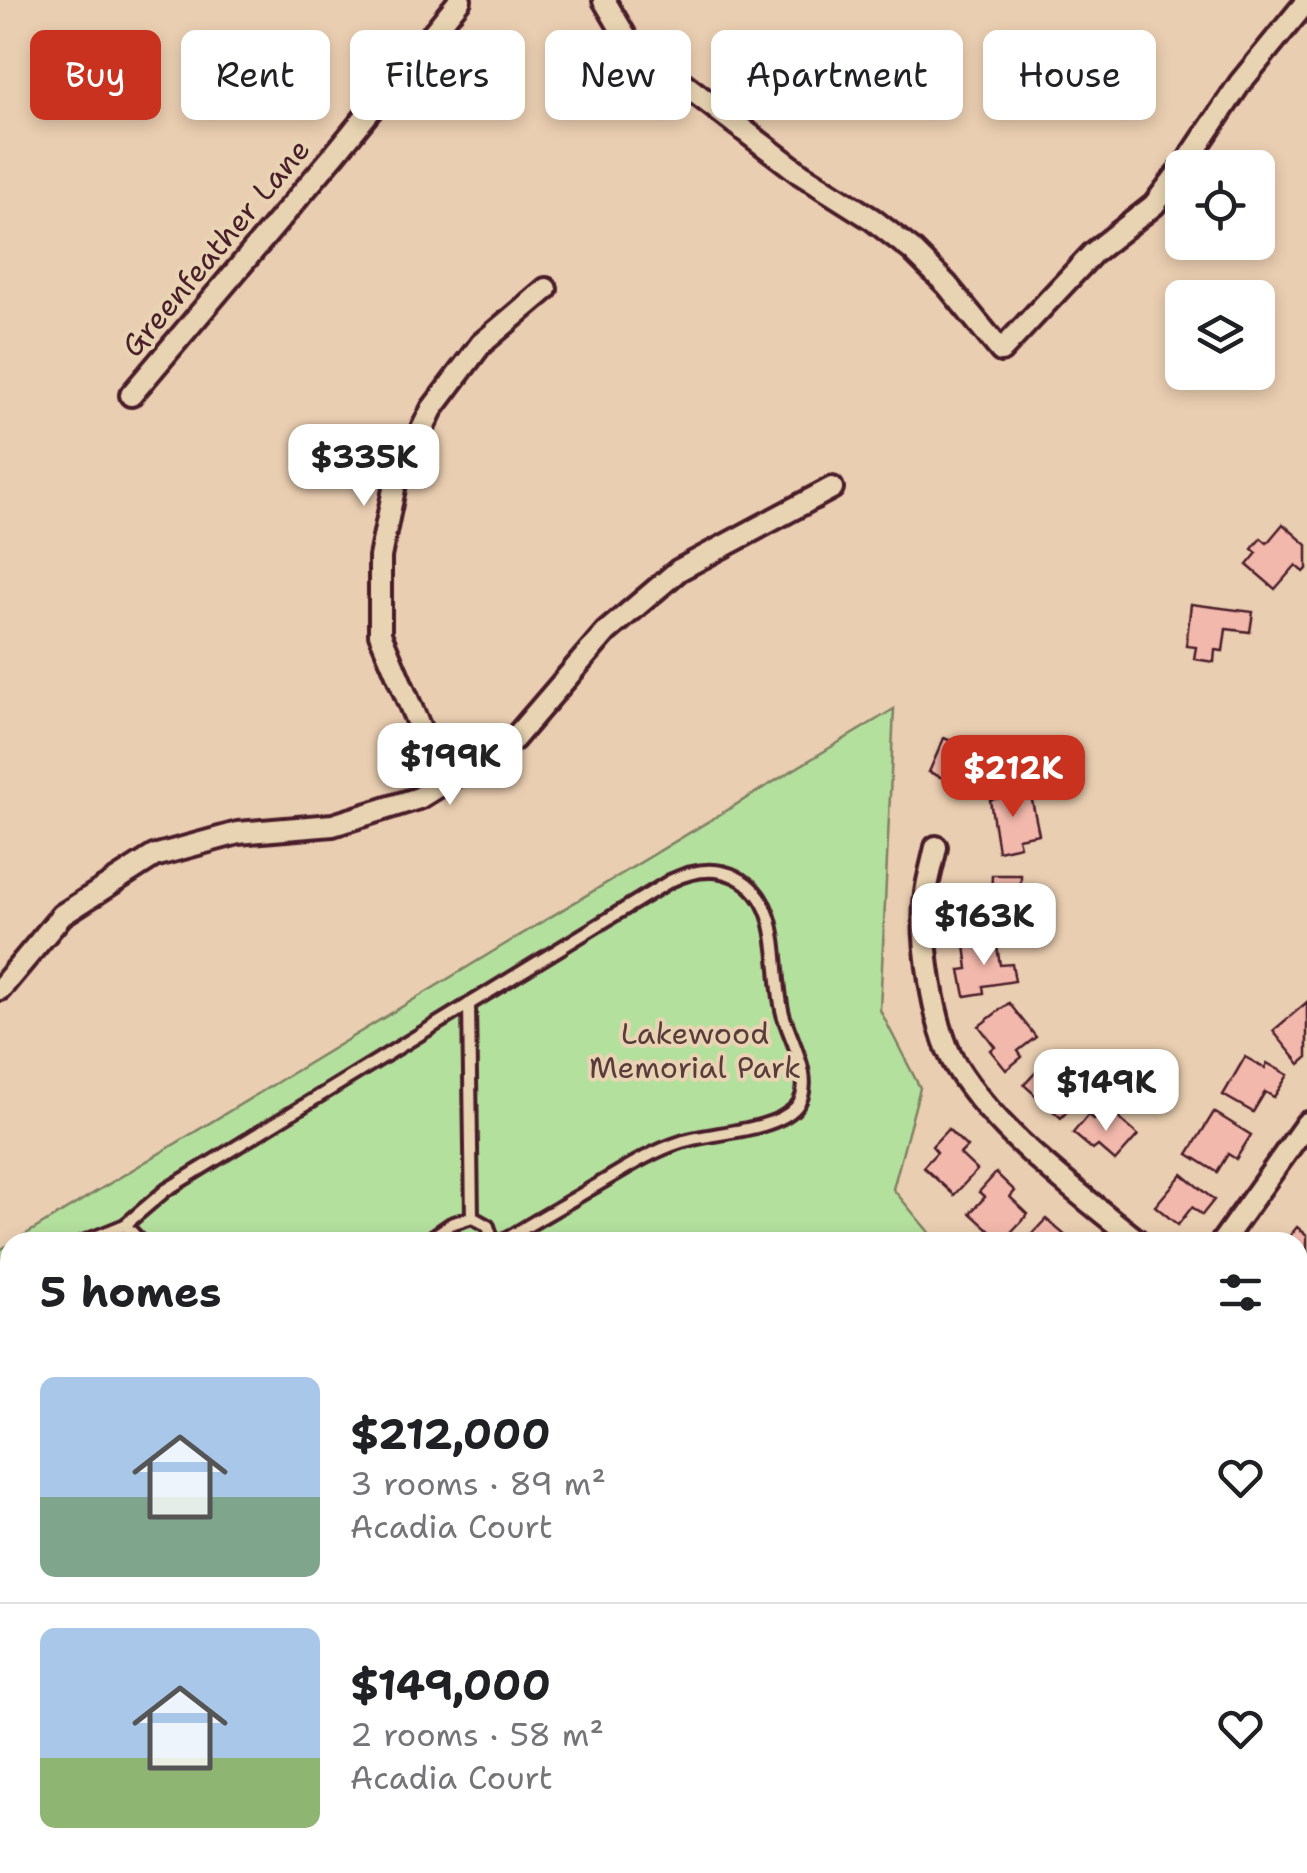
<!DOCTYPE html>
<html lang="en">
<head>
<meta charset="utf-8">
<style>
  body { margin:0; font-family:"Shantell Sans",sans-serif; background:#f2f2f2; color:#202124; height:100vh; display:flex; flex-direction:column; font-size:38px; white-space:nowrap }
  * { box-sizing:border-box; margin:0 }
  p { font-size:32px; color:#757577 }
  .icon { flex:none; width:55px; height:55px; fill:none; stroke:currentColor; stroke-width:2; stroke-linecap:round; stroke-linejoin:round }
  .map { position:relative; flex:1; overflow:hidden }
  .side { position:absolute; left:0px; top:1232px; width:1308px; height:642px; display:flex; flex-direction:column; background:#fff; border-radius:30px 30px 0 0; box-shadow:0 5px 15px #0003 }
  .side>* { flex:none }
  .banner { position:absolute; left:30px; top:30px; width:1248px; height:90px; display:flex; gap:20px }
  .controls { position:absolute; left:1165px; top:150px; display:grid; gap:20px }
  .controls a { display:grid; place-items:center; width:110px; height:110px; border-radius:15px; background:#fff; box-shadow:0 5px 15px #0003; font-size:50px }
  .price { position:absolute; translate:-50% -85px; padding:0 22px; border-radius:20px; background:#fff; color:#222; font-size:32px; line-height:65px; filter:drop-shadow(0 2px 5px #0008) }
  .price::after { content:''; position:absolute; left:50%; top:60px; width:30px; height:22px; margin-left:-15px; background:inherit; clip-path:polygon(0 0,100% 0,50% 100%) }
  .price.on { background:#c8321e; color:#fff }
  ul { padding:0; list-style:none }
  li { display:flex; align-items:center; gap:30px; height:250px; padding:0 40px }
  li+li { border-top:2px solid #e0e0e0 }
  li span { display:grid; place-items:center; flex:none; width:280px; height:200px; border-radius:15px; color:#555 }
  li>.icon { margin-inline-start:auto }
  span .icon { width:120px; height:120px; fill:#fffc; stroke-width:1 }
  li b { font-size:42px }
  h2 { display:flex; justify-content:space-between; align-items:center; height:120px; padding:0 40px; font-size:42px }
  .pill { padding:0 35px; border-radius:15px; background:#fff; box-shadow:0 5px 15px #0003; font-size:35px; line-height:90px }
  .pill.on { background:#c8321e; color:#fff }
  .map>svg:first-child { display:block }
  .green { fill:#b4e09e; stroke:#7f8064; stroke-width:2.5 }
  .building { fill:#f2b8ab; stroke:#4a1f2b; stroke-width:2.5 }
  .lines { fill:none; stroke-linecap:round; stroke-linejoin:round }
  .service-casing { stroke:#4a1f2b; stroke-width:18 }
  .minor-casing { stroke:#4a1f2b; stroke-width:28 }
  .service { stroke:#e8d4b2; stroke-width:10 }
  .minor { stroke:#e8d4b2; stroke-width:20 }
  .labels { text-anchor:middle; stroke-width:8; stroke-linejoin:round; paint-order:stroke }
  .street-label { font-size:30px; fill:#4a1f2b; stroke:#e8d4b2 }
  .park-label { font-size:30px; fill:#5a3c3c; stroke:#e8d4b2 }
</style>
</head>
<body>
<div class="map">
<svg width="1307" height="1873" viewBox="0 0 1307 1873">
  <rect width="100%" height="100%" fill="#eaceb1"/>
  <filter id="ink" filterUnits="userSpaceOnUse"><feTurbulence type="fractalNoise" baseFrequency=".01" numOctaves="2"/><feDisplacementMap in="SourceGraphic" scale="20" xChannelSelector="R" yChannelSelector="G"/><feConvolveMatrix kernelMatrix="1 2 1 2 8 2 1 2 1" color-interpolation-filters="sRGB"/></filter>
  <g filter="url(#ink)">
    <g class="green">
      <polygon points="894,709 880,1010 920,1088 893,1189 937,1242 13,1242"/>
      <polygon points="10,1244 10,1865 841,1865 835,1873 0,1873 0,1250"/>
    </g>
    <g class="building">
      <polygon points="1283,524 1307,545 1307,569 1304,572 1296,565 1275,589 1247,565 1257,553 1252,549 1261,538 1267,543"/>
      <polygon points="1191,604 1253,612 1250,632 1226,629 1223,651 1215,650 1214,662 1194,659 1196,647 1186,646"/>
      <polygon points="944,738 984,755 967,794 950,787 952,782 929,772"/>
      <polygon points="1030,791 1039,834 1018,838 1020,846 998,851 990,800"/>
      <polygon points="992,875 1021,875 1020,917 982,916 982,897 991,898"/>
      <polygon points="996,940 1000,965 1012,964 1015,981 983,986 984,993 965,996 960,970 968,969 965,945"/>
      <polygon points="1307,1002 1307,1058 1300,1064 1273,1031"/>
      <polygon points="1009,1003 1036,1037 1018,1051 1022,1057 1006,1070 990,1050 995,1047 979,1026"/>
      <polygon points="1050,1057 1067,1073 1074,1065 1085,1075 1078,1084 1086,1091 1061,1118 1024,1085"/>
      <polygon points="1245,1057 1265,1068 1267,1063 1288,1075 1274,1097 1265,1092 1253,1112 1223,1095"/>
      <polygon points="1106,1107 1138,1135 1115,1161 1098,1146 1093,1150 1073,1133 1088,1115 1094,1120"/>
      <polygon points="1214,1112 1251,1135 1236,1159 1228,1154 1217,1172 1188,1154"/>
      <polygon points="948,1129 967,1147 960,1154 977,1170 954,1195 923,1167 937,1152 932,1146"/>
      <polygon points="996,1173 1015,1191 1010,1197 1028,1214 1002,1242 970,1213 985,1197 979,1192"/>
      <polygon points="1182,1174 1214,1200 1202,1215 1192,1207 1178,1225 1155,1206"/>
      <polygon points="1046,1219 1066,1236 1060,1242 1035,1242 1030,1236"/>
      <polygon points="1297,1227 1307,1235 1307,1280 1299,1290 1298,1242 1285,1242"/>
      <polygon points="1298,1473 1307,1486 1307,1501 1298,1508"/>
    </g>
    <g class="lines">
      <defs>
        <g id="service">
          <polyline points="469,1004 472,1217"/>
          <polyline points="125,1225 141,1242"/>
          <path d="M83,1242L125,1225L166,1190L670,881C691,871 714,866 736,877C786,902 771,968 783,1014C790,1040 817,1082 796,1107C774,1132 712,1132 681,1142C647,1153 617,1174 587,1191C559,1208 529,1224 502,1242"/>
          <polyline points="425,1242 451,1224 472,1217 488,1226 493,1242"/>
          <polyline points="0,1293 10,1287"/>
          <polyline points="0,1550 10,1549"/>
          <polyline points="0,1781 10,1785"/>
          <polyline points="487,1865 493,1873"/>
          <polyline points="277,1873 281,1865"/>
          <polyline points="753,1873 756,1865"/>
        </g>
        <g id="minor">
          <polyline points="604,0 628,41 801,174 872,219 912,250 947,285 1001,351 1093,253 1154,205 1182,168"/>
          <polyline points="1183,168 1240,83 1307,1"/>
          <polyline points="131,395 335,154 460,0"/>
          <polyline points="443,783 380,634 380,557 395,484 432,409 481,344 546,289"/>
          <path d="M936,847C933,862 928,878 926,893C920,936 933,1028 956,1066C998,1134 1077,1192 1139,1242"/>
          <polyline points="0,989 62,915 154,856 238,833 333,825 419,798 514,739 606,632 679,570 832,488"/>
          <polyline points="1222,1242 1307,1123"/>
          <polyline points="1272,1865 1289,1873"/>
        </g>
      </defs>
      <use href="#service" class="service-casing"/>
      <use href="#minor" class="minor-casing"/>
      <use href="#service" class="service"/>
      <use href="#minor" class="minor"/>
    </g>
  </g>
  <g class="labels">
    <g class="street-label">
      <text transform="translate(216 248) rotate(-50)" y="10">Greenfeather Lane</text>
    </g>
    <g class="park-label">
      <text x="695" y="1044">Lakewood<tspan x="695" dy="34">Memorial Park</tspan></text>
    </g>
  </g>
</svg>
<div class="controls">
<a><svg class="icon" aria-label="locate" viewBox="0 0 24 24"><circle cx="12" cy="12" r="6"/><path d="M12 2v4M12 18v4M2 12h4M18 12h4"/></svg></a>
<a><svg class="icon" aria-label="layers" viewBox="0 0 24 24"><path d="M12 4l9 5-9 5-9-5zM3 14l9 5 9-5"/></svg></a>
</div>
<b class="price" style="left:364px;top:509px">$335K</b>
<b class="price" style="left:450px;top:808px">$199K</b>
<b class="price on" style="left:1013px;top:820px">$212K</b>
<b class="price" style="left:984px;top:968px">$163K</b>
<b class="price" style="left:1106px;top:1134px">$149K</b>
<div class="banner">
<a class="pill on">Buy</a>
<a class="pill">Rent</a>
<a class="pill">Filters</a>
<a class="pill">New</a>
<a class="pill">Apartment</a>
<a class="pill">House</a>
</div>
<section class="side">
<h2>5 homes<svg class="icon" aria-label="filters" viewBox="0 0 24 24"><path d="M4 7h16M4 17h16"/><circle cx="9" cy="7" r="2"/><circle cx="15" cy="17" r="2"/></svg></h2>
<ul>
<li><span style="background:linear-gradient(#a9c7e8 60%,#7fa58c 0)"><svg class="icon" aria-label="home" viewBox="0 0 24 24"><path d="M3 11l9-7 9 7M6 9v11h12V9"/></svg></span><div><b>$212,000</b><p>3 rooms · 89 m²</p><p>Acadia Court</p></div><svg class="icon" aria-label="heart" viewBox="0 0 24 24"><path d="M12 20l-8-8c-3-5 5-10 8-4 3-6 11-1 8 4z"/></svg></li>
<li><span style="background:linear-gradient(#a9c7e8 65%,#8fb573 0)"><svg class="icon" aria-label="home" viewBox="0 0 24 24"><path d="M3 11l9-7 9 7M6 9v11h12V9"/></svg></span><div><b>$149,000</b><p>2 rooms · 58 m²</p><p>Acadia Court</p></div><svg class="icon" aria-label="heart" viewBox="0 0 24 24"><path d="M12 20l-8-8c-3-5 5-10 8-4 3-6 11-1 8 4z"/></svg></li>
</ul>
</section>
</div>
</body>
</html>
